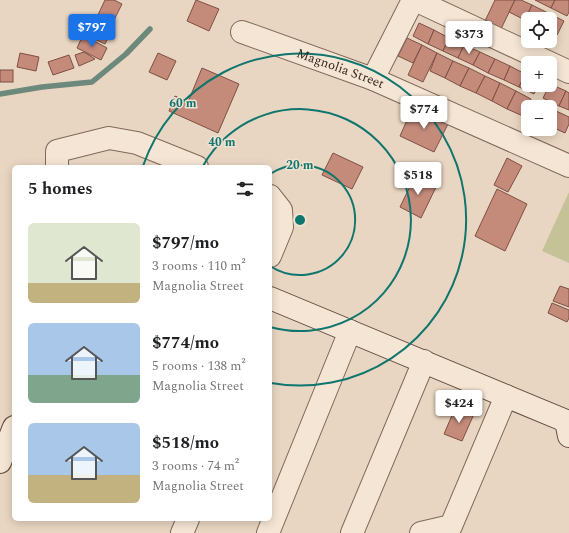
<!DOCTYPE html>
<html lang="en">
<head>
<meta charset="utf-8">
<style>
  body { margin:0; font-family:Spectral,serif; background:#f6f6f6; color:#202124; height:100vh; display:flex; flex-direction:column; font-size:15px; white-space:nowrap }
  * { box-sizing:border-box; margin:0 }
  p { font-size:13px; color:#757577 }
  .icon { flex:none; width:22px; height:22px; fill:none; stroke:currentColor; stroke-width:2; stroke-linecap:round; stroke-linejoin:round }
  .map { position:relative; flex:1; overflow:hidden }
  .side { position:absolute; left:12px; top:165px; width:260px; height:356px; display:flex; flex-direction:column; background:#fff; border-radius:6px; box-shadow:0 2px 10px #0003 }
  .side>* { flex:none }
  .buttons { position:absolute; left:521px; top:12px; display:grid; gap:8px }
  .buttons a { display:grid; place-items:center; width:36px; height:36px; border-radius:6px; background:#fff; box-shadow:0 2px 10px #0003; font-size:20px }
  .price { position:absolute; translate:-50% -34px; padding:0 9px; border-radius:4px; background:#fff; color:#222; font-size:13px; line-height:26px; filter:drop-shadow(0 1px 2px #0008) }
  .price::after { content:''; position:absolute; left:50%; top:24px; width:12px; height:9px; margin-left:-6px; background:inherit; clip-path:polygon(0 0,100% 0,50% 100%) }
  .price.on { background:#1a73e8; color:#fff }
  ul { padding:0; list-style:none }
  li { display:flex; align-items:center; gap:12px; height:100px; padding:0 16px }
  li span { display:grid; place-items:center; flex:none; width:112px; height:80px; border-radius:6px; color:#555 }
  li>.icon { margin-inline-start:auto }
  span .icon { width:48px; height:48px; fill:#fffc; stroke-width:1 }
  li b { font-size:17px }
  h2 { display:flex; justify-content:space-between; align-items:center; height:48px; padding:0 16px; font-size:17px }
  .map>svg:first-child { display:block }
  .green { fill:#c6c297 }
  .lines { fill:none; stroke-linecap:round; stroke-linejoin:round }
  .stream { stroke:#6c897c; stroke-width:5.5 }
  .building { fill:#c48b7b; stroke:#7e4f43 }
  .street-casing { stroke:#81685b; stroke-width:24 }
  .secondary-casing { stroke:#63493e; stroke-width:24 }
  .street { stroke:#f5e5d4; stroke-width:22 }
  .secondary { stroke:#f5e5d4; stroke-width:22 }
  .ring { fill:none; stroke:#0f766e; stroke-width:2 }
  .labels { text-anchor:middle; stroke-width:3; stroke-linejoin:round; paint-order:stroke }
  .street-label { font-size:13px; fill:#32241e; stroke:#f1e1d1 }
  .centre { fill:#0f766e; stroke:#f1e1d1; stroke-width:2 }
  .ring-label { font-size:12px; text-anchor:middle; font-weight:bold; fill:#0f766e; stroke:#f1e1d1; stroke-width:3; stroke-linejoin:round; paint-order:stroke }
</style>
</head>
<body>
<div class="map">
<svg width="569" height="533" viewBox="0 0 569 533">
  <rect width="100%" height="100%" fill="#e9d6c2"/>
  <polygon class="green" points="569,192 569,263 542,251"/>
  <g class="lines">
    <polyline class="stream" points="0,94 42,87 92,82 126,54 150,29"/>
  </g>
  <g class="building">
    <polygon points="105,0 114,0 122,4 112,24 97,17"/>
    <polygon points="196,0 219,9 209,31 187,21"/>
    <polygon points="495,0 515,0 501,29 485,21"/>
    <polygon points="515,0 521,0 532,5 525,20 509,12"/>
    <polygon points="535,0 555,0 551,8"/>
    <polygon points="555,0 569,0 569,12 567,16 551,8"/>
    <polygon points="532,5 548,13 545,19 528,19 528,21 525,20"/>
    <polygon points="548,13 564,21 557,35 550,32 550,19 545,19"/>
    <polygon points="94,19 113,28 105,44 86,35"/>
    <polygon points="419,23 434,30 428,44 413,36"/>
    <polygon points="434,30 449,38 443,51 428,44"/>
    <polygon points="83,35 107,48 101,60 77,48"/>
    <polygon points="407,38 422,45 413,63 398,56"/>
    <polygon points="449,38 464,45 458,58 443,51"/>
    <polygon points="422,45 437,53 423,82 408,75"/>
    <polygon points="464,45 480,52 473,65 458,58"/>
    <polygon points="84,52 95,59 79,66 75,55"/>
    <polygon points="480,52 495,59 488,73 473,65"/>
    <polygon points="20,53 39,57 36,71 17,67"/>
    <polygon points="158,53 176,61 167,80 149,72"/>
    <polygon points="437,53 453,61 445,78 430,71"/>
    <polygon points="69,55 74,68 53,75 48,62"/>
    <polygon points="495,59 510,66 504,80 488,73"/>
    <polygon points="453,61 469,68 460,86 445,78"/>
    <polygon points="510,66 525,74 519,87 504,80"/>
    <polygon points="202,68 239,84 218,133 169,111 175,96 188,102"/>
    <polygon points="469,68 485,76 476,93 460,86"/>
    <rect x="0" y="70" width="13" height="12"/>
    <polygon points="525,74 528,75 528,85 538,85 534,94 519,87"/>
    <polygon points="485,76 500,83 492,101 476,93"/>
    <polygon points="500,83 516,91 507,109 492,101"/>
    <polygon points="550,84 566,91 559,106 543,98"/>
    <polygon points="516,91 531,99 523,116 507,109"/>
    <polygon points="566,91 569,93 569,110 559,106"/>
    <polygon points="413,107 448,124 434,152 400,136"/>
    <polygon points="550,108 556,111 550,124"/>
    <polygon points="556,111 569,117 569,124 565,133 550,126 550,124"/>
    <polygon points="333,153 363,167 352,189 322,175"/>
    <polygon points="507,158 522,166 508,192 494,185"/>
    <polygon points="416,174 437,185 421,218 400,207"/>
    <polygon points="497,189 527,204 505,251 475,236"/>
    <polygon points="560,286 569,289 569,307 553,301"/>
    <polygon points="552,303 569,310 569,318 567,322 548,313"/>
    <polygon points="456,406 474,414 462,441 444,434"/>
  </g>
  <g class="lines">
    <defs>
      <g id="street">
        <polyline points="415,0 569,72"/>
        <path id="s1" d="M242,32L373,79L569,166"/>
        <polyline points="373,79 413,0"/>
        <polyline points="57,167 57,151 109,138 137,143 197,167"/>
        <polyline points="270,196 281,210 282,227 270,256"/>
        <polyline points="182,533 188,519"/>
        <polyline points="268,533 350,331"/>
        <polyline points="352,533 424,361"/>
        <polyline points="421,533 451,526 506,396"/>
      </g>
      <g id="secondary">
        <polyline points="270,298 566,421 569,436"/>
        <polyline points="0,462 14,427"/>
      </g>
    </defs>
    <use href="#street" class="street-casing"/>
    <use href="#secondary" class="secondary-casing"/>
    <use href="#street" class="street"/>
    <use href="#secondary" class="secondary"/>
  </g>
  <g class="ring">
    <path d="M270 174A55 55 0 1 1 270 266"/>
    <path d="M203 166A111 111 0 1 1 270 327"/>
    <path d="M143 166A166 166 0 1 1 271 383"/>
  </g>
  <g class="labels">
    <g class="street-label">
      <text dy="5" stroke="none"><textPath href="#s1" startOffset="105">Magnolia Street</textPath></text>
    </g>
  </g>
  <circle cx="300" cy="220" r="6" class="centre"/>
  <g class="ring-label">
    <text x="183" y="107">60 m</text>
    <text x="222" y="146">40 m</text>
    <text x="300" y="169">20 m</text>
  </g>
</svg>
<div class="buttons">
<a><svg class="icon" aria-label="locate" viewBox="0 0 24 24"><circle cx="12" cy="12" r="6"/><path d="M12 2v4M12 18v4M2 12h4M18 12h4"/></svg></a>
<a>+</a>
<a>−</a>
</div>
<b class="price on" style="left:92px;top:48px">$797</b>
<b class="price" style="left:469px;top:55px">$373</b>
<b class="price" style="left:424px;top:130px">$774</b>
<b class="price" style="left:418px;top:196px">$518</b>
<b class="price" style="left:459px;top:424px">$424</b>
<section class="side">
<h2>5 homes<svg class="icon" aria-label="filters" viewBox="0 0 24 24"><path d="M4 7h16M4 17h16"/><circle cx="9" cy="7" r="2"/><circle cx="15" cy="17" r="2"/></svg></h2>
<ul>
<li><span style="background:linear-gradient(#dfe7d0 75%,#c2b280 0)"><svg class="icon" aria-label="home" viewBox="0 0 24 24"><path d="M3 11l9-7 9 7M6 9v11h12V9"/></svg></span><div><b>$797/mo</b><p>3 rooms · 110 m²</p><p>Magnolia Street</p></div></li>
<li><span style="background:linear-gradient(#a9c7e8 65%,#7fa58c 0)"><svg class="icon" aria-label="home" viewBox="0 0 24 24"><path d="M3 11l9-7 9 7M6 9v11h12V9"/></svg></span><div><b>$774/mo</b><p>5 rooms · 138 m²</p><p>Magnolia Street</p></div></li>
<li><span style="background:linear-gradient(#a9c7e8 65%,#c2b280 0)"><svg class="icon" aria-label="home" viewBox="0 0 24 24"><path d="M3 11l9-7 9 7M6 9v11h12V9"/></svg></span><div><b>$518/mo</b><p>3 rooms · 74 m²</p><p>Magnolia Street</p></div></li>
</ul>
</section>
</div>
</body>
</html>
